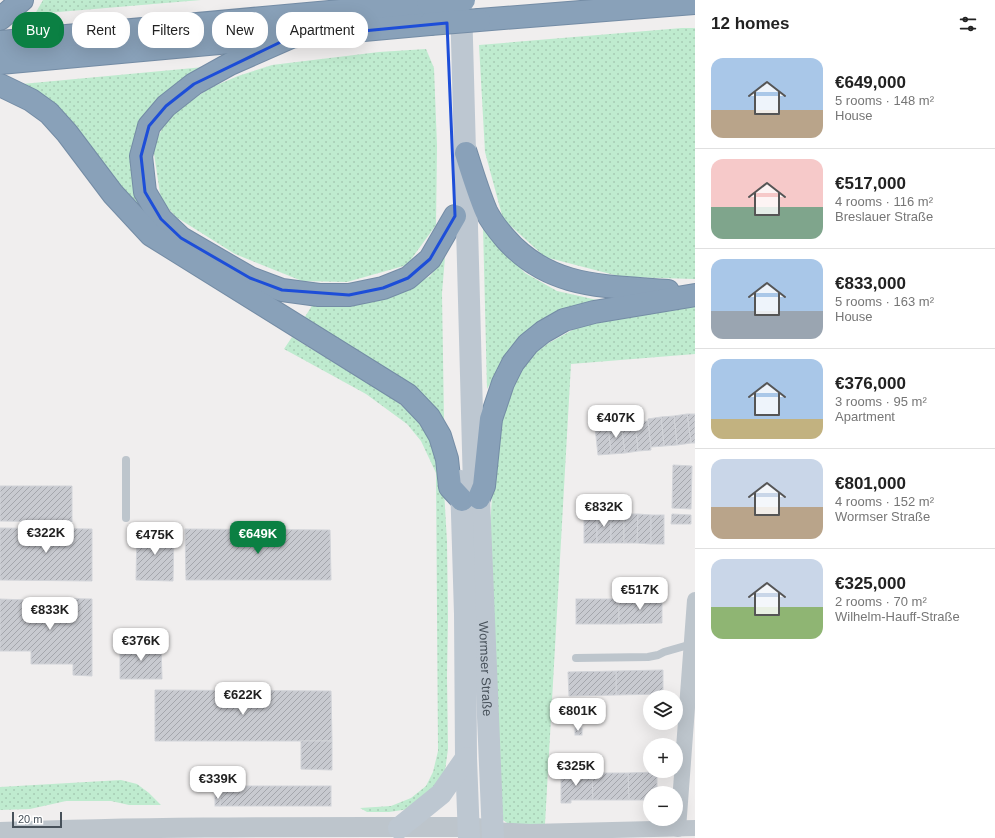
<!DOCTYPE html>
<html lang="en">
<head>
<meta charset="utf-8">
<style>
  body { margin:0; font-family:Arial,sans-serif; background:#f2f2f2; color:#222; height:100vh; display:flex; flex-direction:column; font-size:15px; white-space:nowrap }
  * { box-sizing:border-box; margin:0 }
  p { font-size:13px; color:#767676 }
  .icon { flex:none; width:22px; height:22px; fill:none; stroke:currentColor; stroke-width:2; stroke-linecap:round; stroke-linejoin:round }
  .map { position:relative; flex:1; overflow:hidden }
  .sheet { display:flex; flex-direction:column; background:#fff; width:300px }
  .sheet>* { flex:none }
  .top-card { position:absolute; left:12px; top:12px; width:380px; height:36px; display:flex; gap:8px }
  .fabs { position:absolute; left:643px; top:690px; display:grid; gap:8px }
  .fabs a { display:grid; place-items:center; width:40px; height:40px; border-radius:50%; background:#fff; box-shadow:0 4px 16px #0002; font-size:20px }
  .scale { position:absolute; left:12px; bottom:10px; width:50px; box-sizing:border-box; padding-left:4px; border:2px solid #47515a; border-top:0; font-size:11px; line-height:14px; white-space:nowrap; color:#47515a; -webkit-text-stroke:3px #fff; paint-order:stroke }
  .price { position:absolute; translate:-50% -34px; padding:0 9px; border-radius:8px; background:#fff; color:#222; font-size:13px; line-height:26px; filter:drop-shadow(0 1px 2px #0008) }
  .price::after { content:''; position:absolute; left:50%; top:24px; width:12px; height:9px; margin-left:-6px; background:inherit; clip-path:polygon(0 0,100% 0,50% 100%) }
  .price.active { background:#0b8043; color:#fff }
  ul { padding:0; list-style:none }
  li { display:flex; align-items:center; gap:12px; height:100px; padding:0 16px }
  li+li { border-top:1px solid #e0e0e0 }
  li span { display:grid; place-items:center; flex:none; width:112px; height:80px; border-radius:12px; color:#555 }
  li>.icon { margin-inline-start:auto }
  span .icon { width:48px; height:48px; fill:#fffc; stroke-width:1 }
  li b { font-size:17px }
  h2 { display:flex; justify-content:space-between; align-items:center; height:48px; padding:0 16px; font-size:17px }
  .pill { padding:0 14px; border-radius:16px; background:#fff; box-shadow:0 4px 16px #0002; font-size:14px; line-height:36px }
  .pill.active { background:#0b8043; color:#fff }
  main { display:flex; flex:1; min-height:0 }
  .map>svg:first-child { display:block }
  .grass { fill:url(#grass-dots) }
  .building { fill:url(#building-hatch); stroke:#d2d4d9 }
  .lines { fill:none; stroke-linecap:round; stroke-linejoin:round }
  .motorway-casing { stroke:#748ca5; stroke-width:24 }
  .service { stroke:#bdc5cc; stroke-width:8 }
  .minor { stroke:#bdc5cc; stroke-width:16 }
  .tertiary { stroke:#bdc5cc; stroke-width:20 }
  .secondary { stroke:#bdc7d1; stroke-width:22 }
  .motorway { stroke:#89a1b9; stroke-width:22 }
  .motorway-bridge-casing { stroke:#748ca5; stroke-width:24; stroke-linecap:butt }
  .motorway-bridge { stroke:#89a1b9; stroke-width:22 }
  .marked { fill:none; stroke:#1d4ed8; stroke-width:3; stroke-linejoin:round }
  .labels { text-anchor:middle; stroke-width:3; stroke-linejoin:round; paint-order:stroke }
  .street-label { font-size:13px; fill:#47515a; stroke:#fff }
</style>
</head>
<body>
<main>
<div class="map">
<svg width="695" height="838" viewBox="0 0 695 838">
  <defs>
    <pattern id="grass-dots" width="8" height="8" patternUnits="userSpaceOnUse"><rect width="8" height="8" fill="#bfebcf"/><path d="M2 2h.1M6 6h.1" fill="none" stroke="#a6cbb4" stroke-width="1.8" stroke-linecap="round"/></pattern>
    <pattern id="building-hatch" width="6" height="6" patternUnits="userSpaceOnUse"><rect width="6" height="6" fill="#c8cad0"/><path d="M-1 1l2-2M0 6l6-6M5 7l2-2" fill="none" stroke="#a4a6ac"/></pattern>
  </defs>
  <rect width="100%" height="100%" fill="#f0eeee"/>
  <g class="grass">
    <polygon points="43,0 201,0 35,14"/>
    <polygon points="682,28 695,28 695,279 622,277 545,257 503,219 485,152 479,45"/>
    <polygon points="426,49 434,68 437,146 436,225 407,265 347,282 302,281 235,254 176,217 161,200 153,147 166,121 185,105 210,88 238,76 272,65 379,52"/>
    <polygon points="215,66 148,117 140,204 135,210 22,84"/>
    <polygon points="483,226 501,248 525,273 557,291 606,302 500,367 487,389"/>
    <polygon points="445,257 442,293 444,420 409,387 303,320 313,304 407,289 430,276"/>
    <polygon points="695,304 695,354 571,364 545,824 510,825 500,818 490,529 495,448 504,409 526,360 547,344 578,327"/>
    <polygon points="292,337 395,400 422,423 438,450 443,472 447,542 448,617 447,676 448,749 445,771 439,786 409,809 389,812 367,812 360,808 391,806 411,798 426,786 433,772 438,751 436,473 421,441 407,424 366,394 284,349"/>
    <polygon points="121,780 137,784 149,793 161,805 129,805 111,801 66,801 30,809 0,810 0,787"/>
  </g>
  <g class="building">
    <polygon points="687,414 695,414 695,443 691,443"/>
    <polygon points="687,414 691,443 677,445 674,416"/>
    <polygon points="674,416 677,445 664,446 661,417"/>
    <polygon points="661,417 664,446 651,447 648,419"/>
    <polygon points="648,421 651,450 638,451 635,422"/>
    <polygon points="635,422 638,451 625,453 621,424"/>
    <polygon points="621,424 625,453 611,454 608,425"/>
    <polygon points="608,425 611,454 598,455 595,427"/>
    <polygon points="673,465 692,466 691,509 672,508"/>
    <polygon points="0,486 72,486 72,522 0,521"/>
    <rect x="584" y="514" width="13" height="29"/>
    <rect x="597" y="514" width="14" height="29"/>
    <rect x="611" y="514" width="13" height="29"/>
    <polygon points="624,514 638,514 637,543 624,543"/>
    <polygon points="638,514 651,515 651,544 637,543"/>
    <polygon points="672,514 691,515 691,524 671,524"/>
    <rect x="651" y="515" width="13" height="29"/>
    <polygon points="0,528 92,529 92,581 0,580"/>
    <polygon points="185,529 330,530 331,580 186,580"/>
    <polygon points="137,531 174,531 173,581 136,580"/>
    <polygon points="26,598 92,599 92,676 73,675 73,664 31,664 31,651 0,651 0,599 26,600"/>
    <rect x="576" y="599" width="43" height="25"/>
    <polygon points="619,599 662,599 662,623 619,624"/>
    <polygon points="120,645 161,645 162,679 120,679"/>
    <polygon points="663,670 663,694 616,695 616,671"/>
    <polygon points="616,671 616,695 569,696 568,672"/>
    <polygon points="155,690 331,691 332,741 155,741"/>
    <rect x="575" y="728" width="7" height="7"/>
    <polygon points="301,741 332,741 332,770 301,769"/>
    <polygon points="657,772 657,793 650,793 650,800 629,800 628,773"/>
    <polygon points="561,773 592,773 593,800 571,800 571,803 561,803"/>
    <polygon points="592,773 628,773 629,800 593,800"/>
    <rect x="220" y="786" width="111" height="20"/>
    <rect x="215" y="795" width="5" height="11"/>
  </g>
  <g class="lines">
    <defs>
      <g id="motorway">
        <polyline points="0,19 22,0"/>
        <polyline points="479,20 695,3"/>
        <polyline points="289,38 230,64 194,84 166,106 149,126 141,156 145,192 161,219 181,238 250,278 282,290 319,295 349,295 383,288 408,278 430,259 455,216"/>
        <polyline points="0,42 428,3"/>
        <polyline points="0,63 430,24"/>
        <polyline points="0,85 31,100 49,113 67,133 113,194 151,235 408,395 429,417 440,436 447,459 450,487 462,500"/>
        <path d="M466,153C472,172 478,192 486,211C491,221 498,230 505,238C549,289 606,286 668,291"/>
        <polyline points="479,498 484,486 491,419 503,383 513,363 528,344 543,332 564,320 594,312 695,295"/>
      </g>
    </defs>
    <use href="#motorway" class="motorway-casing"/>
    <g class="service">
      <polyline points="126,460 126,518"/>
      <polyline points="576,658 648,657 658,655 664,652 692,644"/>
    </g>
    <g class="minor">
      <polyline points="678,829 695,600"/>
      <polyline points="493,830 530,832 695,828"/>
    </g>
    <path class="tertiary" d="M0,832C156,826 312,827 468,827L493,830"/>
    <g class="secondary">
      <path id="s1" d="M461,3L474,487L479,498L493,838"/>
      <polyline points="461,481 465,614 466,758 469,838"/>
      <polyline points="399,828 441,794 466,758"/>
    </g>
    <use href="#motorway" class="motorway"/>
    <defs>
      <g id="motorway-bridge">
        <polyline points="428,3 464,0"/>
        <polyline points="430,24 479,20"/>
      </g>
    </defs>
    <use href="#motorway-bridge" class="motorway-bridge-casing"/>
    <use href="#motorway-bridge" class="motorway-bridge"/>
  </g>
  <path class="marked" d="M447,23L455,216L430,259L408,278L383,288L349,295L282,290L250,278L181,238L161,219L145,192L141,156L149,126L166,106L194,84L289,38Z"/>
  <g class="labels">
    <g class="street-label">
      <text dy="5" stroke="none"><textPath href="#s1" startOffset="667">Wormser Straße</textPath></text>
    </g>
  </g>
</svg>
<div class="fabs">
<a><svg class="icon" aria-label="layers" viewBox="0 0 24 24"><path d="M12 4l9 5-9 5-9-5zM3 14l9 5 9-5"/></svg></a>
<a>+</a>
<a>−</a>
</div>
<div class="scale">20 m</div>
<b class="price" style="left:616px;top:439px">€407K</b>
<b class="price" style="left:604px;top:528px">€832K</b>
<b class="price" style="left:46px;top:554px">€322K</b>
<b class="price active" style="left:258px;top:555px">€649K</b>
<b class="price" style="left:155px;top:556px">€475K</b>
<b class="price" style="left:640px;top:611px">€517K</b>
<b class="price" style="left:50px;top:631px">€833K</b>
<b class="price" style="left:141px;top:662px">€376K</b>
<b class="price" style="left:243px;top:716px">€622K</b>
<b class="price" style="left:578px;top:732px">€801K</b>
<b class="price" style="left:576px;top:787px">€325K</b>
<b class="price" style="left:218px;top:800px">€339K</b>
<div class="top-card">
<a class="pill active">Buy</a>
<a class="pill">Rent</a>
<a class="pill">Filters</a>
<a class="pill">New</a>
<a class="pill">Apartment</a>
</div>
</div>
<section class="sheet">
<h2>12 homes<svg class="icon" aria-label="filters" viewBox="0 0 24 24"><path d="M4 7h16M4 17h16"/><circle cx="9" cy="7" r="2"/><circle cx="15" cy="17" r="2"/></svg></h2>
<ul>
<li><span style="background:linear-gradient(#a9c7e8 65%,#b9a48a 0)"><svg class="icon" aria-label="home" viewBox="0 0 24 24"><path d="M3 11l9-7 9 7M6 9v11h12V9"/></svg></span><div><b>€649,000</b><p>5 rooms · 148 m²</p><p>House</p></div></li>
<li><span style="background:linear-gradient(#f6c9c9 60%,#7fa58c 0)"><svg class="icon" aria-label="home" viewBox="0 0 24 24"><path d="M3 11l9-7 9 7M6 9v11h12V9"/></svg></span><div><b>€517,000</b><p>4 rooms · 116 m²</p><p>Breslauer Straße</p></div></li>
<li><span style="background:linear-gradient(#a9c7e8 65%,#9aa5b1 0)"><svg class="icon" aria-label="home" viewBox="0 0 24 24"><path d="M3 11l9-7 9 7M6 9v11h12V9"/></svg></span><div><b>€833,000</b><p>5 rooms · 163 m²</p><p>House</p></div></li>
<li><span style="background:linear-gradient(#a9c7e8 75%,#c2b280 0)"><svg class="icon" aria-label="home" viewBox="0 0 24 24"><path d="M3 11l9-7 9 7M6 9v11h12V9"/></svg></span><div><b>€376,000</b><p>3 rooms · 95 m²</p><p>Apartment</p></div></li>
<li><span style="background:linear-gradient(#c9d6e8 60%,#b9a48a 0)"><svg class="icon" aria-label="home" viewBox="0 0 24 24"><path d="M3 11l9-7 9 7M6 9v11h12V9"/></svg></span><div><b>€801,000</b><p>4 rooms · 152 m²</p><p>Wormser Straße</p></div></li>
<li><span style="background:linear-gradient(#c9d6e8 60%,#8fb573 0)"><svg class="icon" aria-label="home" viewBox="0 0 24 24"><path d="M3 11l9-7 9 7M6 9v11h12V9"/></svg></span><div><b>€325,000</b><p>2 rooms · 70 m²</p><p>Wilhelm-Hauff-Straße</p></div></li>
</ul>
</section>
</main>
</body>
</html>
